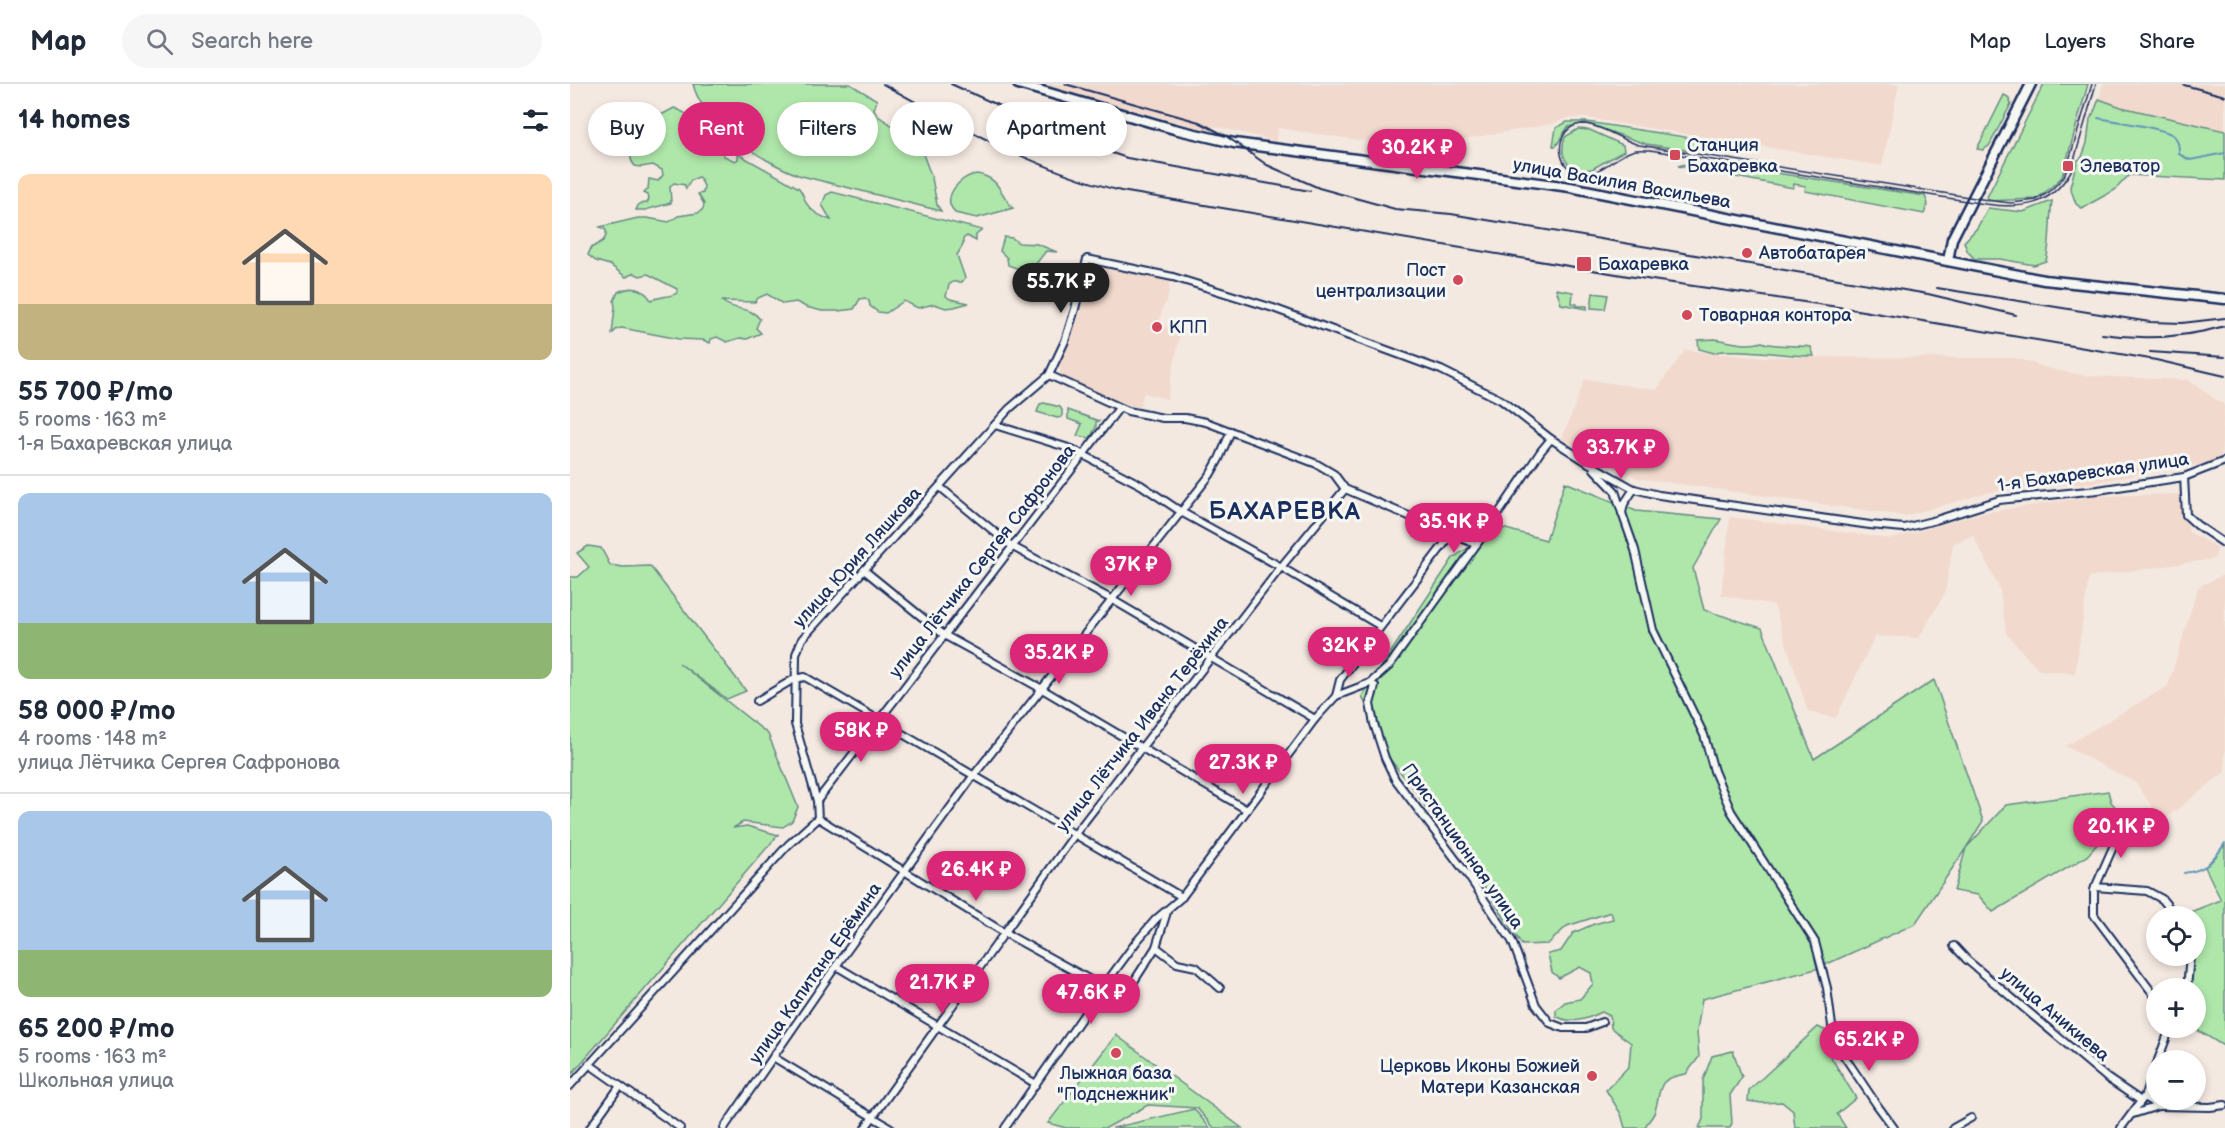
<!DOCTYPE html>
<html lang="en">
<head>
<meta charset="utf-8">
<style>
  body { margin:0; font-family:"Balsamiq Sans",sans-serif; background:#f6f6f7; color:#1f2937; height:100vh; display:flex; flex-direction:column; font-size:22px; white-space:nowrap }
  * { box-sizing:border-box; margin:0 }
  p { font-size:20px; color:#747a83 }
  .icon { flex:none; width:33px; height:33px; fill:none; stroke:currentColor; stroke-width:2; stroke-linecap:round; stroke-linejoin:round }
  .map { position:relative; flex:1; overflow:hidden }
  .details { display:flex; flex-direction:column; background:#fff; width:570px }
  .details>* { flex:none }
  .hud { position:absolute; left:18px; top:18px; width:570px; height:54px; display:flex; gap:12px }
  .controls { position:absolute; left:1576px; top:822px; display:grid; gap:12px }
  .controls a { display:grid; place-items:center; width:60px; height:60px; border-radius:50%; background:#fff; box-shadow:0 3px 9px #0003; font-size:30px }
  .price { position:absolute; translate:-50% -51px; padding:0 14px; border-radius:21px; background:#db2777; color:#fff; font-size:20px; line-height:39px; filter:drop-shadow(0 2px 3px #0008) }
  .price::after { content:''; position:absolute; left:50%; top:36px; width:18px; height:14px; margin-left:-9px; background:inherit; clip-path:polygon(0 0,100% 0,50% 100%) }
  .price.current { background:#222; color:#fff }
  ul { padding:0; list-style:none }
  li { display:grid; align-content:center; gap:12px; height:318px; padding:0 18px }
  li+li { border-top:2px solid #e0e1e3 }
  li span { display:grid; place-items:center; height:186px; border-radius:12px; color:#555 }
  li>.icon { margin-inline-start:auto }
  span .icon { width:108px; height:108px; fill:#fffc; stroke-width:1 }
  li b { font-size:26px }
  h2 { display:flex; justify-content:space-between; align-items:center; height:72px; padding:0 18px; font-size:26px }
  .chip { padding:0 21px; border-radius:27px; background:#fff; box-shadow:0 3px 9px #0003; font-size:21px; line-height:54px }
  .chip.current { background:#db2777; color:#fff }
  header { display:flex; align-items:center; gap:36px; box-sizing:border-box; height:84px; padding:0 30px; background:#fff; border-bottom:2px solid #e0e1e3 }
  header strong { font-size:28px }
  nav { display:flex; gap:33px; margin-inline-start:auto; font-size:21px }
  .search { width:420px; height:54px; background:#f6f6f7; display:flex; align-items:center; gap:15px; box-sizing:border-box; padding:0 21px; border-radius:33px; color:#747a83; font-size:22px }
  main { display:flex; flex:1; min-height:0 }
  .map>svg:first-child { display:block }
  .built { fill:#f1d9cd }
  .green { fill:#afe7aa; stroke:#658b84; stroke-width:1.5 }
  .lines { fill:none; stroke-linecap:round; stroke-linejoin:round }
  .stream { stroke:#6397b9; stroke-width:2 }
  .street-casing { stroke:#1b2f5e; stroke-width:10 }
  .secondary-casing { stroke:#1b2f5e; stroke-width:13 }
  .street { stroke:#f6f6f2; stroke-width:6 }
  .secondary { stroke:#f6f6f2; stroke-width:8 }
  .tram { stroke:#1b2f5e; stroke-width:1.5 }
  .rail { stroke:#1b2f5e; stroke-width:2 }
  .poi-dot { fill:#d1495b; stroke:#f6f6f2; stroke-width:2 }
  .labels { text-anchor:middle; stroke-width:6; stroke-linejoin:round; paint-order:stroke }
  .poi-label { font-size:18px; fill:#1b2f5e; stroke:#f6f6f2; text-anchor:start }
  .street-label { font-size:18px; fill:#1b2f5e; stroke:#f6f6f2 }
  .district-label { font-size:24px; font-weight:bold; letter-spacing:1.5px; fill:#1b2f5e; stroke:#f6f6f2 }
</style>
</head>
<body>
<header>
<strong>Map</strong>
<div class="search"><svg class="icon" aria-label="search" viewBox="0 0 24 24"><circle cx="10" cy="10" r="6"/><path d="M15 15l6 6"/></svg>Search here</div>
<nav><a>Map</a><a>Layers</a><a>Share</a></nav>
</header>
<main>
<section class="details">
<h2>14 homes<svg class="icon" aria-label="filters" viewBox="0 0 24 24"><path d="M4 7h16M4 17h16"/><circle cx="9" cy="7" r="2"/><circle cx="15" cy="17" r="2"/></svg></h2>
<ul>
<li><span style="background:linear-gradient(#ffd9b3 70%,#c2b280 0)"><svg class="icon" aria-label="home" viewBox="0 0 24 24"><path d="M3 11l9-7 9 7M6 9v11h12V9"/></svg></span><div><b>55 700 ₽/mo</b><p>5 rooms · 163 m²</p><p>1-я Бахаревская улица</p></div></li>
<li><span style="background:linear-gradient(#a9c7e8 70%,#8fb573 0)"><svg class="icon" aria-label="home" viewBox="0 0 24 24"><path d="M3 11l9-7 9 7M6 9v11h12V9"/></svg></span><div><b>58 000 ₽/mo</b><p>4 rooms · 148 m²</p><p>улица Лётчика Сергея Сафронова</p></div></li>
<li><span style="background:linear-gradient(#a9c7e8 75%,#8fb573 0)"><svg class="icon" aria-label="home" viewBox="0 0 24 24"><path d="M3 11l9-7 9 7M6 9v11h12V9"/></svg></span><div><b>65 200 ₽/mo</b><p>5 rooms · 163 m²</p><p>Школьная улица</p></div></li>
</ul>
</section>
<div class="map">
<svg width="1655" height="1044" viewBox="0 0 1655 1044">
  <rect width="100%" height="100%" fill="#f4e9e1"/>
  <filter id="ink" filterUnits="userSpaceOnUse"><feTurbulence type="fractalNoise" baseFrequency=".0167" numOctaves="2"/><feDisplacementMap in="SourceGraphic" scale="12" xChannelSelector="R" yChannelSelector="G"/><feConvolveMatrix kernelMatrix="1 2 1 2 8 2 1 2 1" color-interpolation-filters="sRGB"/></filter>
  <g filter="url(#ink)">
    <g class="built">
      <polygon points="469,0 1329,0 1312,82 1017,34 997,34 982,40 841,64 708,44 706,57 644,42 640,47"/>
      <polygon points="1533,0 1655,0 1655,47 1551,23 1529,15"/>
      <polygon points="524,183 535,183 599,195 599,209 596,219 593,222 589,239 591,242 611,246 597,315 574,309 569,324 535,313 490,292 490,281 511,226 517,198 520,196 521,192 519,190"/>
      <polygon points="1115,266 1181,273 1445,274 1485,286 1518,292 1618,296 1655,322 1651,377 1525,398 1420,408 1335,432 1067,394 992,355 1015,295 1086,306"/>
      <polygon points="1612,410 1610,418 1616,431 1619,448 1648,464 1644,475 1519,493 1505,589 1468,586 1436,549 1430,506 1403,451 1383,460 1375,509 1349,554 1305,552 1266,634 1238,628 1204,521 1151,511 1160,433 1322,455 1411,429 1524,412"/>
      <polygon points="1655,490 1655,688 1592,737 1566,699 1495,662 1598,602 1628,503"/>
    </g>
    <g class="green">
      <path d="M123,0H280L307,16L304,25L308,32L335,50L351,65L362,94L367,121L371,127L228,91C191,76 133,41 123,0Z"/>
      <polygon points="1474,0 1518,0 1492,93 1478,106 1466,115 1415,117"/>
      <polygon points="1434,11 1438,13 1441,20 1419,62 1413,66 1407,65"/>
      <polygon points="1529,15 1551,23 1655,47 1655,96 1559,91 1545,106 1512,124 1506,120 1500,103 1507,77 1512,73 1517,59 1520,35 1524,28"/>
      <path d="M104,24C116,28 143,47 149,58C151,62 152,67 154,72L165,77L168,75V70L229,104C233,109 233,112 236,118C240,127 252,133 261,136L252,121L256,111L262,108L412,146L406,151V157L397,152L393,155V161L387,171L395,194L392,198H383L379,201L376,212L380,215L399,219L384,223L376,224L364,220L348,224L334,217L316,229L308,228L300,222L299,217L295,214L290,215L284,225L268,227H252L236,223L226,218L213,220L197,210L188,214L185,218L152,217C166,229 177,220 190,235L186,244L191,249L177,255L170,254L157,258L147,253L141,255L140,259L133,256L109,255L52,244L47,245L42,250L45,223L44,217L48,208C61,202 73,203 81,216C89,213 103,212 107,209V205L78,190L70,192L64,189L56,193L40,181L26,177L18,171L21,164L33,157L36,152V146L30,143L68,134H77L99,138L108,132L128,129L133,125L134,120L128,110L133,109L134,102L129,93L121,96L116,105L115,101L104,99L100,102L101,119L75,126H66L69,120L77,119L79,115L78,111L74,109L78,105L79,95L88,97L93,91L92,86L83,81L71,83L65,82C47,61 91,57 83,32L93,30Z"/>
      <polygon points="997,38 1017,38 1161,60 1159,68 1133,65 1121,67 1076,60 1015,39 998,43 986,62 983,62 986,44"/>
      <path d="M1008,45L1020,46L1053,61L1054,67L1022,85L1006,87C993,77 990,69 995,53Z"/>
      <polygon points="1128,77 1355,112 1358,120 1354,130 1235,107 1236,102 1224,100 1223,104 1108,82"/>
      <path d="M407,90C431,94 429,110 443,124L407,134L385,129C385,129 380,121 380,121C377,106 394,91 407,90Z"/>
      <path d="M1482,117C1479,137 1481,158 1476,177L1464,181L1430,175H1405L1398,168L1394,158L1407,144L1418,124L1453,128Z"/>
      <polygon points="434,153 442,154 449,159 467,160 487,168 476,167 458,190 454,190 449,185 438,181 437,174 430,167"/>
      <polygon points="472,195 481,196 483,210 469,205 466,210 469,214 461,215 457,212 457,205 449,207 453,201 448,198"/>
      <polygon points="986,205 1003,208 1002,219 1007,220 1007,222 1017,222 1017,225 991,220"/>
      <polygon points="1023,209 1038,211 1035,225 1021,224"/>
      <path d="M1145,255C1160,258 1177,263 1192,258C1206,264 1226,260 1241,263L1244,272C1226,273 1154,262 1144,269L1129,265L1128,256Z"/>
      <polygon points="474,319 490,323 492,326 492,333 487,334 467,328 470,320"/>
      <polygon points="498,326 529,337 526,338 526,343 520,354 507,352 512,340 498,335"/>
      <path d="M995,398L1066,427L1151,435L1123,484L1134,526L1192,544L1244,675L1364,596L1413,737L1396,764L1436,721L1538,707L1541,718L1553,731L1516,773L1423,828L1408,811L1384,807L1396,764L1345,840L1246,885L1132,915L1127,947L1129,973L1116,990C1086,995 1092,1002 1085,1027C1083,1034 1077,1037 1075,1044H1055L1051,1030L1036,1006L1059,982L1061,959L1041,944L1040,932L1032,928C1017,935 1002,941 986,932V926L995,918L1010,915L1023,900L1021,889L1010,883L989,894L982,888L978,870L991,867L1003,849L1024,840L1043,835L1041,828L997,842L978,860L952,861L883,754L856,724L847,709L819,674L792,612L883,474L929,443L976,456Z"/>
      <polygon points="18,462 31,464 40,481 53,483 80,482 176,607 157,615 109,579 198,650 228,723 222,737 213,743 173,738 163,744 177,742 208,751 0,992 0,493 8,493 19,483 7,469"/>
      <polygon points="1655,761 1655,963 1624,944 1626,944 1626,904 1614,904 1615,872 1626,872 1626,832 1615,832 1615,830 1651,816 1635,783"/>
      <polygon points="1248,943 1258,948 1256,965 1286,1014 1267,1030 1276,1044 1225,1044 1223,1027 1212,1018 1192,1019 1178,1017 1179,1006"/>
      <polygon points="546,951 672,1044 644,1044 627,1024 578,1021 536,1044 496,1044 478,1039"/>
      <polygon points="1163,967 1172,993 1160,1011 1162,1039 1160,1044 1129,1044 1133,1035 1133,996 1142,972"/>
      <polygon points="624,1025 640,1044 542,1044 543,1044"/>
    </g>
    <g class="lines">
      <g class="stream">
        <path d="M1528,34C1542,37 1596,44 1604,52C1609,57 1609,64 1609,70L1620,76L1655,69"/>
        <path d="M1614,789C1637,786 1643,778 1655,759"/>
      </g>
      <defs>
        <g id="street">
          <polyline points="479,291 558,327 593,334 615,334 636,338 747,380 764,390 775,405 905,460"/>
          <polyline points="425,341 502,365 571,401 613,429 711,483 810,542"/>
          <polyline points="1024,385 1045,407 1052,429"/>
          <polyline points="1614,393 1616,431 1627,441 1655,460"/>
          <polyline points="370,403 443,463 541,515 745,635"/>
          <polyline points="1064,405 1054,420 1052,429 1065,466 1083,546 1134,651 1144,687 1161,727 1245,858 1257,904 1264,957 1307,1021 1324,1044"/>
          <polyline points="294,486 374,551 472,605 677,726"/>
          <polyline points="800,599 805,602 800,620 804,640 815,674 825,695 899,793 942,857 966,921 980,939 993,944 1016,944 1032,938"/>
          <polyline points="766,612 800,599 819,582 922,439 971,367 981,355"/>
          <polyline points="187,617 224,595 235,593 612,813"/>
          <polyline points="247,717 225,640 226,570 232,555 439,325 479,291 495,257 505,225 517,175 603,193 703,224 871,286 931,316 981,355 1020,380 1064,405 1089,411 1300,441 1334,444 1366,436 1429,416 1528,406 1614,393 1655,377"/>
          <polyline points="248,734 435,849 533,903 552,916 586,863 597,828"/>
          <polyline points="1555,736 1524,806 1524,831 1587,915"/>
          <polyline points="1525,803 1577,807 1592,815 1606,832"/>
          <polyline points="1384,862 1397,876 1537,994 1571,1017"/>
          <polyline points="586,863 607,879 626,883 650,904"/>
          <polyline points="266,882 466,1000"/>
          <polyline points="1617,904 1620,872"/>
          <polyline points="203,973 321,1044"/>
          <polyline points="1588,976 1599,947 1598,944"/>
          <polyline points="19,980 110,1044"/>
          <polyline points="0,1002 218,761 248,734 247,717 549,324"/>
          <polyline points="1574,1013 1588,1022 1640,1023 1655,1021"/>
          <polyline points="1563,1030 1588,1022"/>
          <polyline points="20,1044 50,1002"/>
          <polyline points="154,1044 266,882 404,691 640,391 649,375 661,347"/>
          <polyline points="295,1044 505,750 711,483 775,405"/>
          <polyline points="435,1044 533,903 567,857 586,835 612,813 745,635 766,612 770,596 881,451"/>
          <polyline points="1383,1044 1401,1034"/>
          <polyline points="1551,1044 1574,1013 1587,979"/>
        </g>
        <g id="secondary">
          <polyline points="448,0 604,45 664,59 1000,103 1474,196 1655,215"/>
          <polyline points="1378,177 1382,155 1461,0"/>
        </g>
      </defs>
      <use href="#street" class="street-casing"/>
      <use href="#secondary" class="secondary-casing"/>
      <use href="#street" class="street"/>
      <use href="#secondary" class="secondary"/>
      <path class="tram" d="M1522,0L1494,93L1479,108L1466,116L1441,119L1424,117L1069,61C1052,56 1029,40 1013,40C983,41 983,87 1012,90C1029,91 1046,72 1062,67C1067,65 1074,66 1080,66L1415,120C1453,125 1480,123 1501,87L1526,0"/>
      <g class="rail">
        <path d="M313,0C390,43 465,85 551,107L1082,196L1275,224L1586,276L1655,292"/>
        <polyline points="381,0 512,59 557,74 740,107"/>
        <polyline points="495,0 629,38 656,52 697,81 749,104 825,125 881,130 1358,210 1446,231"/>
        <polyline points="1614,1 1655,12"/>
        <polyline points="1367,204 1580,238 1612,239 1655,234"/>
        <path d="M1532,250C1573,256 1614,254 1655,242"/>
        <polyline points="1580,268 1655,273"/>
      </g>
    </g>
  </g>
  <g class="poi-dot">
    <rect x="1099" y="65" width="12" height="12" rx="3"/>
    <rect x="1492" y="76" width="12" height="12" rx="3"/>
    <circle cx="1177" cy="169" r="6"/>
    <rect x="1006" y="172" width="16" height="16" rx="3"/>
    <circle cx="888" cy="196" r="6"/>
    <circle cx="1117" cy="231" r="6"/>
    <circle cx="587" cy="243" r="6"/>
    <circle cx="546" cy="969" r="6"/>
    <circle cx="1022" cy="992" r="6"/>
  </g>
  <g class="labels">
    <g class="poi-label">
      <text x="1117" y="67">Станция<tspan x="1117" dy="21">Бахаревка</tspan></text>
      <text x="1510" y="88">Элеватор</text>
      <text x="1189" y="175">Автобатарея</text>
      <text x="1028" y="186">Бахаревка</text>
      <text x="876" y="192" text-anchor="end">Пост<tspan x="876" dy="21">централизации</tspan></text>
      <text x="1129" y="237">Товарная контора</text>
      <text x="599" y="249">КПП</text>
      <text x="1010" y="988" text-anchor="end">Церковь Иконы Божией<tspan x="1010" dy="21">Матери Казанская</tspan></text>
      <text x="546" y="995" text-anchor="middle">Лыжная база<tspan x="546" dy="21">"Подснежник"</tspan></text>
    </g>
    <g class="street-label">
      <text transform="translate(1052 99) rotate(10)" y="6">улица Василия Васильева</text>
      <text transform="translate(1523 388) rotate(-8)" y="6">1-я Бахаревская улица</text>
      <text transform="translate(287 473) rotate(-48)" y="6">улица Юрия Ляшкова</text>
      <text transform="translate(412 477) rotate(-52)" y="6">улица Лётчика Сергея Сафронова</text>
      <text transform="translate(572 640) rotate(-52)" y="6">улица Лётчика Ивана Терёхина</text>
      <text transform="translate(893 762) rotate(55)" y="6">Пристанционная улица</text>
      <text transform="translate(245 889) rotate(-55)" y="6">улица Капитана Ерёмина</text>
      <text transform="translate(1485 930) rotate(40)" y="6">улица Аникиева</text>
    </g>
    <g class="district-label">
      <text x="715" y="435">БАХАРЕВКА</text>
    </g>
  </g>
</svg>
<div class="controls">
<a><svg class="icon" aria-label="locate" viewBox="0 0 24 24"><circle cx="12" cy="12" r="6"/><path d="M12 2v4M12 18v4M2 12h4M18 12h4"/></svg></a>
<a>+</a>
<a>−</a>
</div>
<b class="price" style="left:847px;top:96px">30.2K ₽</b>
<b class="price current" style="left:491px;top:230px">55.7K ₽</b>
<b class="price" style="left:1051px;top:396px">33.7K ₽</b>
<b class="price" style="left:884px;top:470px">35.9K ₽</b>
<b class="price" style="left:561px;top:513px">37K ₽</b>
<b class="price" style="left:779px;top:594px">32K ₽</b>
<b class="price" style="left:489px;top:601px">35.2K ₽</b>
<b class="price" style="left:291px;top:679px">58K ₽</b>
<b class="price" style="left:673px;top:711px">27.3K ₽</b>
<b class="price" style="left:1551px;top:775px">20.1K ₽</b>
<b class="price" style="left:406px;top:818px">26.4K ₽</b>
<b class="price" style="left:372px;top:931px">21.7K ₽</b>
<b class="price" style="left:521px;top:941px">47.6K ₽</b>
<b class="price" style="left:1299px;top:988px">65.2K ₽</b>
<div class="hud">
<a class="chip">Buy</a>
<a class="chip current">Rent</a>
<a class="chip">Filters</a>
<a class="chip">New</a>
<a class="chip">Apartment</a>
</div>
</div>
</main>
</body>
</html>
